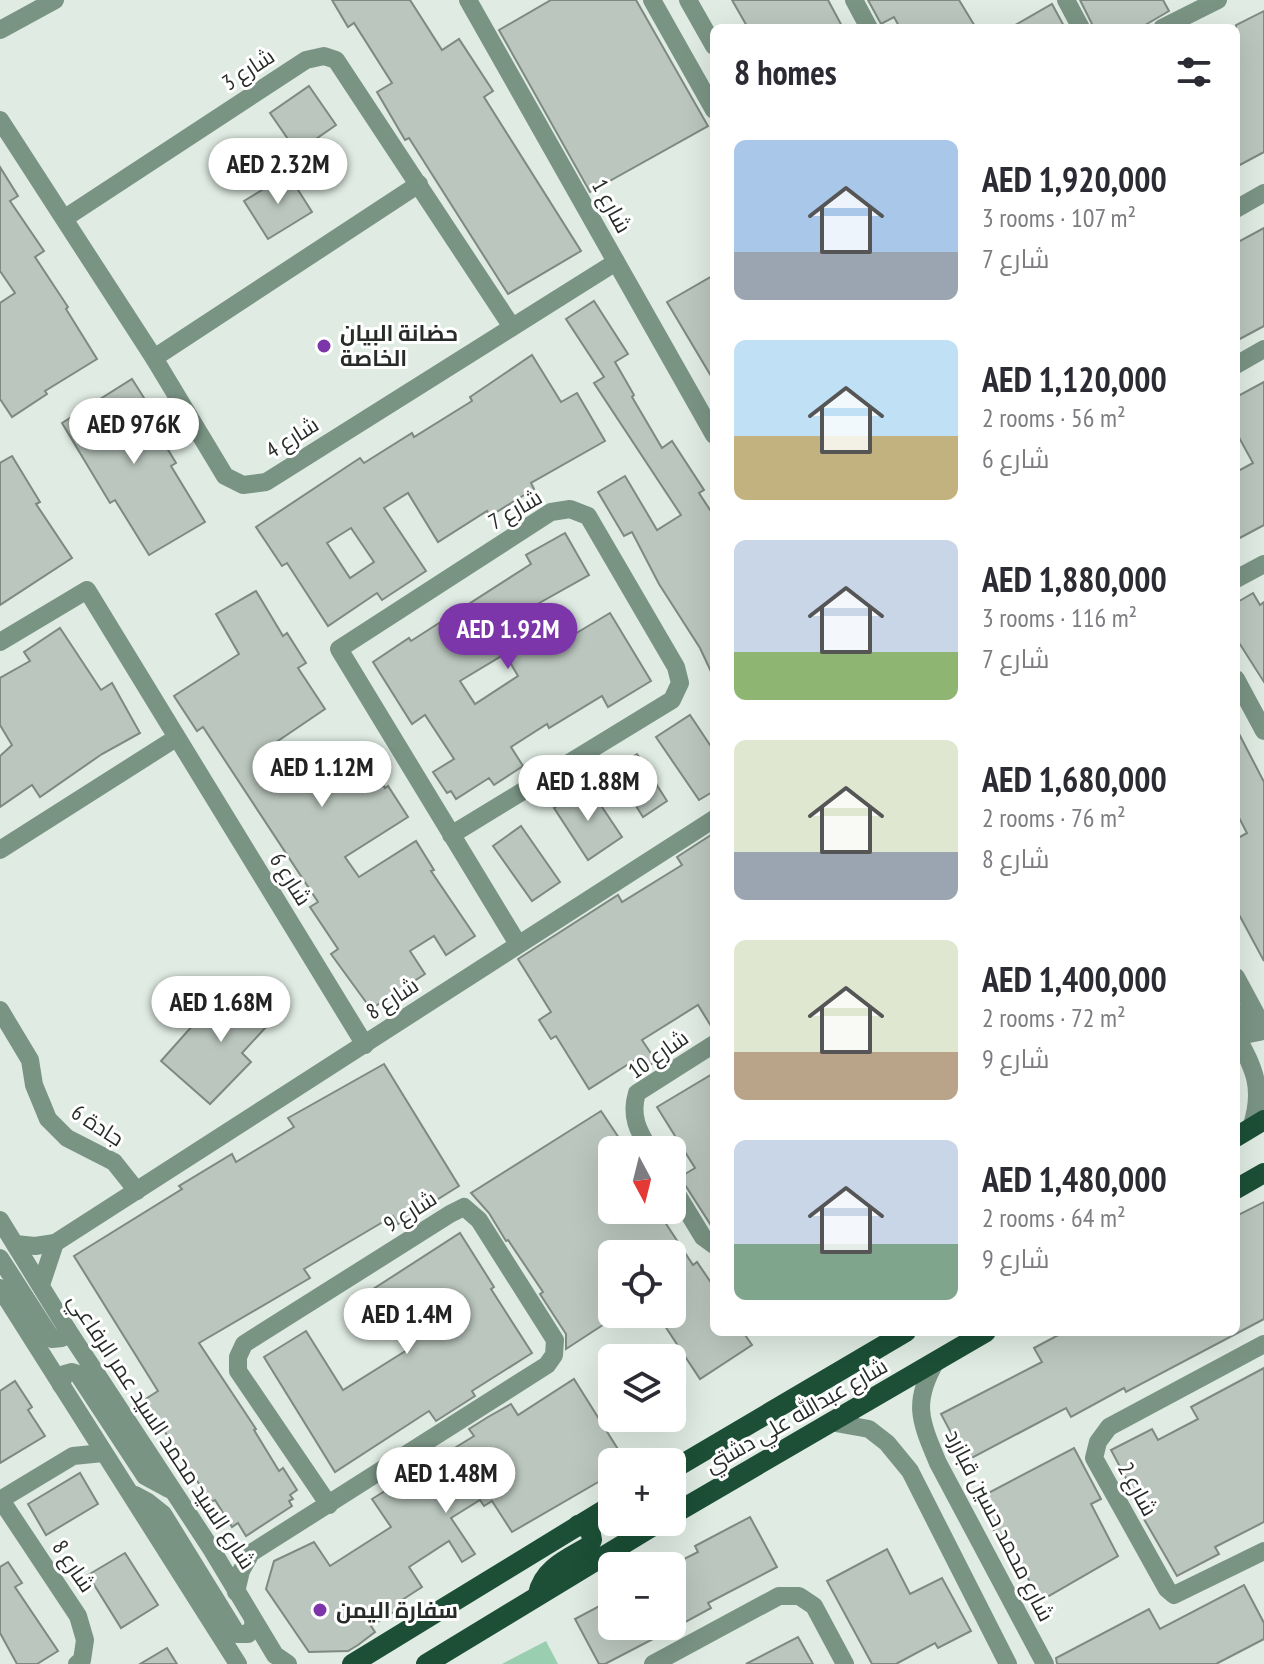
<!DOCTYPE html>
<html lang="en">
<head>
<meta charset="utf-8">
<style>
  body { margin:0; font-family:"PT Sans Narrow",Cairo,sans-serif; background:#f7f7f7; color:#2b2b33; height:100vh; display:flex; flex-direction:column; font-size:30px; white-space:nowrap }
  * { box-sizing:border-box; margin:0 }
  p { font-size:26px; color:#7c7c81 }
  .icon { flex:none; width:44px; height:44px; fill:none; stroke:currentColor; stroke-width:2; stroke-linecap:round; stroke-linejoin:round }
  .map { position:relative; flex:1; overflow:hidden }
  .details { position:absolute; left:710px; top:24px; width:530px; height:1312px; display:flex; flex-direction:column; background:#fff; border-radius:12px; box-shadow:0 8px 32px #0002 }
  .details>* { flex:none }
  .needle { width:52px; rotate:173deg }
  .tools { position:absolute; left:598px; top:1136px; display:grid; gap:16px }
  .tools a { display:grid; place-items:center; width:88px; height:88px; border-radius:12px; background:#fff; box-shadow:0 8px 32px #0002; font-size:40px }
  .price { position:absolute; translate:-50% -68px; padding:0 18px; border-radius:28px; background:#fff; color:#222; font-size:26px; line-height:52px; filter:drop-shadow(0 2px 4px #0008) }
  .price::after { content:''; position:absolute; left:50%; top:48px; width:24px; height:18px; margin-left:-12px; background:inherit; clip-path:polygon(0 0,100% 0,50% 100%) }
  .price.active { background:#7c36aa; color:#fff }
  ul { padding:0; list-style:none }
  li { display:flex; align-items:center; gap:24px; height:200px; padding:0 24px }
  li span { display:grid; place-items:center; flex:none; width:224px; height:160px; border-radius:12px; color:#555 }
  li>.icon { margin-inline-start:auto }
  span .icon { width:96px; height:96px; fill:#fffc; stroke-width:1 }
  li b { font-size:34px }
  h2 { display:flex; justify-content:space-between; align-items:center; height:96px; padding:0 24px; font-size:34px }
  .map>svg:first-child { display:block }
  .green { fill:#9aceb0 }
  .building { fill:#bac6be; stroke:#7e8982; stroke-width:2; fill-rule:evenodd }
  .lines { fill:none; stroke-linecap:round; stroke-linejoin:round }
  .minor { stroke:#7a9484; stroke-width:18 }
  .major { stroke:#1c4f36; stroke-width:20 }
  .poi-dot { fill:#7c36aa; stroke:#fff; stroke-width:3 }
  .labels { text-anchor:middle; stroke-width:6; stroke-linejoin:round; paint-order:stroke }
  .street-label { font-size:22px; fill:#272c29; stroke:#fff }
  .poi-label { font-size:22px; font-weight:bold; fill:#272c29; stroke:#fff; text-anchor:start }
</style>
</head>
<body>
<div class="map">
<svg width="1264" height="1664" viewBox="0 0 1264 1664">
  <rect width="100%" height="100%" fill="#dfebe3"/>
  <polygon class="green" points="546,1641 558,1664 502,1664"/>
  <g class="building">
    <polygon points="332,0 410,0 442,50 459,39 493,91 484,97 581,251 508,294 409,138 405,140 377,92 392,83 354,23 348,27"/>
    <polygon points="551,0 636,0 708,126 590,192 499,30"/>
    <polygon points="732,0 828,0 843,28 748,28"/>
    <polygon points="868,0 959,0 976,28 900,28 894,17 881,24"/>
    <polygon points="1080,0 1163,0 1169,11 1140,28 1094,28"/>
    <polygon points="1052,4 1065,28 1010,28"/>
    <polygon points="1264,11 1264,152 1236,167 1236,25"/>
    <polygon points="309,86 336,125 297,152 270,113"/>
    <polygon points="0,167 18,196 10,201 44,251 35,257 68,307 66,309 97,359 45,391 47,394 12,417 0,399 0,303 15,293 0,271"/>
    <polygon points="288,174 312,212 268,239 244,201"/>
    <polygon points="1264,228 1264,326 1236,341 1236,243"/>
    <polygon points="714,275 714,381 667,302"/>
    <polygon points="594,301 628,354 615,362 634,395 632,397 662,448 672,441 704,490 699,493 714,516 714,678 700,648 659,584 632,532 624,536 598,492 625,476 657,530 681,515 594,383 604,377 566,319"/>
    <path d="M532,355L561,402L577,393L605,441L531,483L534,489L490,516L487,511L438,542L408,493L384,508L426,571L382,600L377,593L328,626L287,563L282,566L256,527L360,458L364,463L412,433L414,437L472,401L470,397ZM351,528L374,562L350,578L327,543Z"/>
    <polygon points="132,379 153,412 147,415 176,463 171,466 205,522 149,555 115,500 110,503 62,423"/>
    <polygon points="1264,382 1264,525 1236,540 1236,472 1253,463 1236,432 1236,397"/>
    <polygon points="12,456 40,502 36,504 72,558 0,605 0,463"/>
    <path d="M565,533L589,575L534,606L558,644L610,613L651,681L608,707L602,696L549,728L547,724L511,747L523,766L494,785L489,778L456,799L451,791L447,793L433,772L454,759L425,715L412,724L373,662L409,638L411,641L531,564L526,555ZM505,654L518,676L475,704L460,681Z"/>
    <polygon points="256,591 283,636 287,633 306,663 298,668 325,709 275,743 298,779 358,743 385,788 388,786 408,817 345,857 359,877 416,841 434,870 431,871 475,936 446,955 434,936 410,951 425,974 371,1009 331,954 338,949 310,907 318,902 203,727 197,731 174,696 239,654 216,614"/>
    <polygon points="1253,593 1260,605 1264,602 1264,682 1236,638 1236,603"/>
    <polygon points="60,628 101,690 112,683 140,733 102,754 40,797 32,785 0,807 0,756 12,745 0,725 0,678 30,661 24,652"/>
    <polygon points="690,715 714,751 714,791 699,800 656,737"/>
    <polygon points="1236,728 1264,782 1264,961 1236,909 1236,839 1247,833 1236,812"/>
    <polygon points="637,754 667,801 643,817 613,769"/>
    <polygon points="588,786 622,837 588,860 554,808"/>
    <polygon points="521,826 560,882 532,901 493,846"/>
    <polygon points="714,833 714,1031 698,1005 642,1040 656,1061 645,1068 638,1058 589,1089 556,1036 551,1039 539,1020 551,1012 518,959 618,895 622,902 682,865 677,857"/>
    <polygon points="243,982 280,1012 242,1053 251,1062 210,1104 161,1061 202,1015 209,1021"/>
    <polygon points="384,1064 459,1186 398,1224 393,1216 349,1242 304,1269 310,1278 199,1343 256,1429 254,1430 279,1471 283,1468 297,1490 290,1495 293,1499 289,1501 292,1506 246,1536 238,1523 232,1527 215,1500 211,1502 144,1400 158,1391 74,1256 182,1189 179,1186 232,1154 236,1162 294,1127 288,1118"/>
    <polygon points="714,1073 714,1230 680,1177 695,1168 657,1107"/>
    <polygon points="601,1111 627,1150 612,1150 612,1210 657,1210 693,1265 697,1262 714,1287 714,1332 743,1332 752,1345 700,1379 657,1314 672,1314 672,1254 612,1254 612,1319 566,1349 566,1334 540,1294 543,1292 508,1240 506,1241 489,1213 471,1193"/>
    <polygon points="1264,1202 1264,1319 1126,1392 1124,1388 1071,1417 1066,1408 966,1461 941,1414 1042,1362 1034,1348 1064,1332 1236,1332 1236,1216"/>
    <polygon points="460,1233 494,1287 491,1289 532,1353 472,1391 475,1396 436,1421 429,1411 335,1472 264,1357 306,1331 343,1390 407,1350 370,1291"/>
    <polygon points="1264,1368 1264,1522 1215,1547 1219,1554 1177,1576 1130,1495 1134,1493 1111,1450 1152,1429 1158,1440 1198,1419 1191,1407"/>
    <polygon points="574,1379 626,1462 612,1462 612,1474 512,1532 492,1501 484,1506 480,1500 451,1518 475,1554 462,1562 449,1541 409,1567 422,1587 399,1602 402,1607 371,1626 375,1632 358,1645 348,1651 309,1652 266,1589 274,1561 314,1542 330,1566 391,1527 372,1499 474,1436 469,1429 488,1417 511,1404 518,1415"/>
    <polygon points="15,1381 32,1407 28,1410 45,1436 0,1463 0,1391"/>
    <polygon points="1074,1448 1101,1499 1091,1504 1118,1556 1040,1601 1011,1546 1004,1550 977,1499"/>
    <polygon points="80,1473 98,1504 46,1535 28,1504"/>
    <polygon points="750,1517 777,1567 708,1603 711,1608 680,1625 672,1610 672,1565 698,1552 695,1546"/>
    <polygon points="887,1549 910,1594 942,1578 971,1631 938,1648 935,1643 896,1664 872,1664 827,1581"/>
    <polygon points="125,1553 158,1605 121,1628 88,1575"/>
    <polygon points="8,1562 22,1583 15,1587 58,1651 37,1664 17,1664 0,1633 0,1567"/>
    <polygon points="1244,1585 1264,1623 1264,1639 1216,1664 1057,1664 1056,1658 1149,1609 1160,1629"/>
    <polygon points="607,1602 612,1612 612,1626 678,1626 605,1664 599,1664 575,1619"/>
    <polygon points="798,1637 813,1664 746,1664"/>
    <polygon points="167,1648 177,1664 140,1664"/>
  </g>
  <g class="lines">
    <g class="minor">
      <polyline points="468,0 714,435"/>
      <polyline points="652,0 714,110"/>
      <polyline points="688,0 714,46"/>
      <polyline points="854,0 869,28"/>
      <polyline points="1066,0 1081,28"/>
      <polyline points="1162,28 1218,0"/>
      <polyline points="0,30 55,0"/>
      <polyline points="0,120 154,358 225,476 243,485 266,482 616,262"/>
      <polyline points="1236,209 1264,193"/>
      <polyline points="65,218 306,60 324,56 336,60 512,327"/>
      <polyline points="154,358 419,184"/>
      <polyline points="1236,365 1264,349"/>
      <polyline points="1236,579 1264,564"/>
      <polyline points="0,642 87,590 365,1045"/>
      <polyline points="1236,679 1264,731"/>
      <polyline points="451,835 672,700 680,683 676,667 588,516 570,509 551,512 339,649 518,944"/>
      <polyline points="0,850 176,738"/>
      <polyline points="1236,977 1264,1029"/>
      <polyline points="0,1010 30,1060 34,1085 48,1119 67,1138 114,1162 137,1191"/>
      <polyline points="1236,1012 1249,1034 1259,1032 1260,1024"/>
      <path d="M1236,1035C1255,1070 1264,1089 1251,1128"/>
      <path d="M650,1150C638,1131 630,1116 637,1093L714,1044"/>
      <polyline points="672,1186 703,1237 714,1245"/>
      <polyline points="0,1220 67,1329 212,1550 275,1655 288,1664"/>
      <polyline points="15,1244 35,1246 55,1243 714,819"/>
      <polyline points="0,1258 52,1339 62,1338 67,1329"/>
      <polyline points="41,1285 55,1243"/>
      <polyline points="0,1288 238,1664"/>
      <polyline points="1264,1344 1109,1427 1098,1442 1094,1458 1167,1589 1174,1595 1264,1551"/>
      <path d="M936,1361C912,1403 920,1420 938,1463L1045,1664"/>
      <polyline points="61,1385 65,1374 72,1372 78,1374 145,1476 169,1489"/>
      <polyline points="830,1422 869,1429 887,1443 910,1471 1008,1664"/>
      <polyline points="135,1495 148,1502 163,1514 237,1634 248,1634 254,1625 253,1620"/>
      <polyline points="0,1500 73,1456 103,1453"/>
      <polyline points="1,1500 78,1616 85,1640 82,1660 77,1664"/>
      <polyline points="236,1592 241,1571 251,1553 547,1365 554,1355 555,1340 479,1220 464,1207 450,1214 244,1344 238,1357 238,1371 329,1505"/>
      <polyline points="653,1664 779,1596 799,1596 814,1606 845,1664"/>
    </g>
    <g class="major">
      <polyline points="1236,1137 1264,1120"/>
      <polyline points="1236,1189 1264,1173"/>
      <polyline points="672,1470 906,1332"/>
      <polyline points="672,1515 986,1332"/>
      <path d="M538,1594C543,1568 569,1558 589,1546L592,1540L590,1529L578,1525"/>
      <polyline points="352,1664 612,1505"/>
      <polyline points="426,1664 660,1522"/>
    </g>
  </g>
  <g class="poi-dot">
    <circle cx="324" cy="346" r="8"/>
    <circle cx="320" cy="1610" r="8"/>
  </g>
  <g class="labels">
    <g class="street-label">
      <text transform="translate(248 69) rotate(-33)" y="8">شارع 3</text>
      <text transform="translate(612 206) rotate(61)" y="8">شارع 1</text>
      <text transform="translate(292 437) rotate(-32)" y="8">شارع 4</text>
      <text transform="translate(515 509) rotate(-30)" y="8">شارع 7</text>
      <text transform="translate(291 879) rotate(58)" y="8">شارع 6</text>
      <text transform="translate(392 998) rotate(-33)" y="8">شارع 8</text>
      <text transform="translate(658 1054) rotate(-35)" y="8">شارع 10</text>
      <text transform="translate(98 1125) rotate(33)" y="8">جادة 6</text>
      <text transform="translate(410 1211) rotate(-32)" y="8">شارع 9</text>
      <text transform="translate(796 1415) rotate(-30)" y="8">شارع عبدالله علي دشتي</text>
      <text transform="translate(162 1431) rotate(57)" y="8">شارع السيد محمد السيد عمر الرفاعي</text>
      <text transform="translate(1138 1489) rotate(61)" y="8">شارع 2</text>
      <text transform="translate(1000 1525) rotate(63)" y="8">شارع محمد حسين قبازرد</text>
      <text transform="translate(74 1566) rotate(56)" y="8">شارع 8</text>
    </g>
    <g class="poi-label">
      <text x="340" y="341">حضانة البيان<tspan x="340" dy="25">الخاصة</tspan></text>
      <text x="336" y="1618">سفارة اليمن</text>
    </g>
  </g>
</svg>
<div class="tools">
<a><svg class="needle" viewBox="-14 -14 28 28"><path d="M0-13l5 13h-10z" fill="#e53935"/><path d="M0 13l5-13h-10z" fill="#7c7c81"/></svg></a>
<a><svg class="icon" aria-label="locate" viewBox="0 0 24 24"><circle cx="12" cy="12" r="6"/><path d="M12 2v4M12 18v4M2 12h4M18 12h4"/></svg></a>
<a><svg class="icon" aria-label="layers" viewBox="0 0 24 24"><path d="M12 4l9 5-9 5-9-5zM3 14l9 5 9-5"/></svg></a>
<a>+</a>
<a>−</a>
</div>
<b class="price" style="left:278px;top:206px">AED 2.32M</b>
<b class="price" style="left:134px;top:466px">AED 976K</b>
<b class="price active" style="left:508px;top:671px">AED 1.92M</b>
<b class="price" style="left:322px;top:809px">AED 1.12M</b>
<b class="price" style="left:588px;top:823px">AED 1.88M</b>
<b class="price" style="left:221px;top:1044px">AED 1.68M</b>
<b class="price" style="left:407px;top:1356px">AED 1.4M</b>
<b class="price" style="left:446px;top:1515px">AED 1.48M</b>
<section class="details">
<h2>8 homes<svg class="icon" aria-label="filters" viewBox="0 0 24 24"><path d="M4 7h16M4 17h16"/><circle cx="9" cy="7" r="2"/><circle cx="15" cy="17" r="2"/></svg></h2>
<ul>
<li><span style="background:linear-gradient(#a9c7e8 70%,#9aa5b1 0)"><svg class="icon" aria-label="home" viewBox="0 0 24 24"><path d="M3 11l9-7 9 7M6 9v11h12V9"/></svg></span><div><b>AED 1,920,000</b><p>3 rooms · 107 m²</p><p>شارع 7</p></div></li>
<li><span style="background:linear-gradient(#bfe0f5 60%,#c2b280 0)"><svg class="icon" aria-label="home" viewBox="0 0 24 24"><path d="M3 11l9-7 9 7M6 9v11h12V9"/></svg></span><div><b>AED 1,120,000</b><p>2 rooms · 56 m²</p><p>شارع 6</p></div></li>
<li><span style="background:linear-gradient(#c9d6e8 70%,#8fb573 0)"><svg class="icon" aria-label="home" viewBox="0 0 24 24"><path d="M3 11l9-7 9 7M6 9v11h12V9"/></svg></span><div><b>AED 1,880,000</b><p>3 rooms · 116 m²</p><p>شارع 7</p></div></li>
<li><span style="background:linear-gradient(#dfe7d0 70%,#9aa5b1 0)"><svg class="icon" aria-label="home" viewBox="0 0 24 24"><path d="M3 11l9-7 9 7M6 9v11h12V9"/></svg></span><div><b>AED 1,680,000</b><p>2 rooms · 76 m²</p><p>شارع 8</p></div></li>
<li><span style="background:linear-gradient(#dfe7d0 70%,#b9a48a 0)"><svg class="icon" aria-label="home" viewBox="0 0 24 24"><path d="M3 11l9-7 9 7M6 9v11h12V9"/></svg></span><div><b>AED 1,400,000</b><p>2 rooms · 72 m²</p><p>شارع 9</p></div></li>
<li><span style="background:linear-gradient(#c9d6e8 65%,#7fa58c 0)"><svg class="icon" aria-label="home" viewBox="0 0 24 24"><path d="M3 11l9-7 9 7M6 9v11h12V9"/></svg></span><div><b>AED 1,480,000</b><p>2 rooms · 64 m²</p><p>شارع 9</p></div></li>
</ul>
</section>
</div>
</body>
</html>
